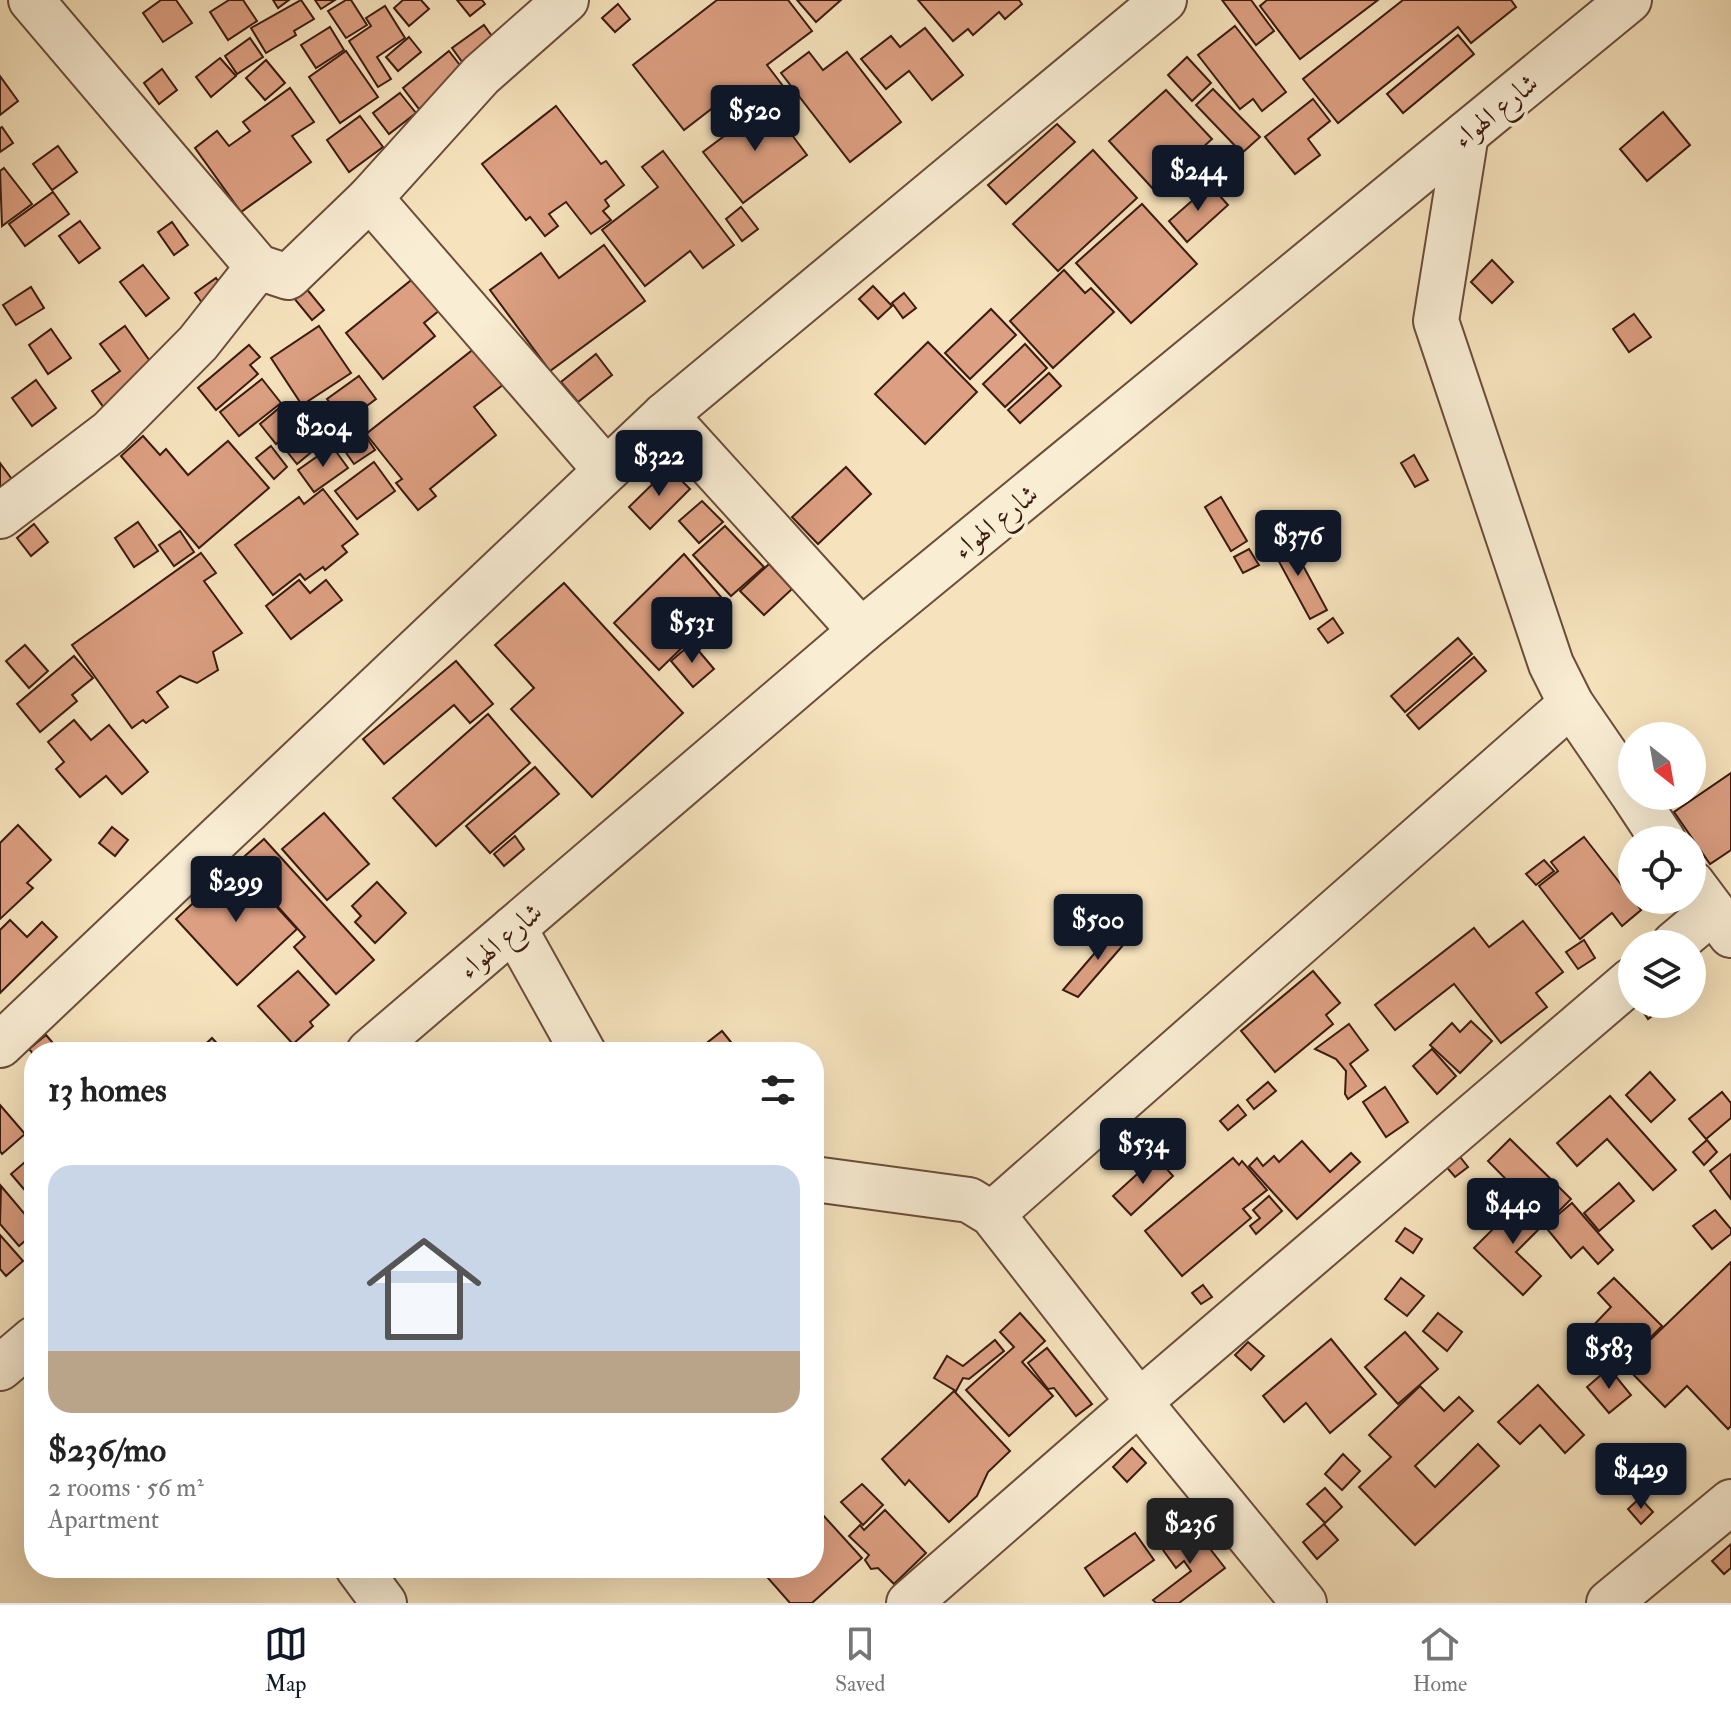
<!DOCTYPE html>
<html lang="en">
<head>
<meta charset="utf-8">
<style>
  body { margin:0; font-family:"IM FELL Double Pica",Amiri,serif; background:#f6f6f6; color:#222; height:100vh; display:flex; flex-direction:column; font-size:30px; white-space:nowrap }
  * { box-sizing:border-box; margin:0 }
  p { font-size:26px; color:#767676 }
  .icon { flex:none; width:44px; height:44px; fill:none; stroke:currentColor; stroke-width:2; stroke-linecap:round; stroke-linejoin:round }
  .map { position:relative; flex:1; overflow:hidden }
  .details { position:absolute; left:24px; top:1042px; width:800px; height:536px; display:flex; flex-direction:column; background:#fff; border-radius:32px; box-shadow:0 8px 32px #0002 }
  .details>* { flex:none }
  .needle { width:52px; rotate:149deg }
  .buttons { position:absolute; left:1618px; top:722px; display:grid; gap:16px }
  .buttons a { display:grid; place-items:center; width:88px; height:88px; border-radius:50%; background:#fff; box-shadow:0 8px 32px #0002; font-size:40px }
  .price { position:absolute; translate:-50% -68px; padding:0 18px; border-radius:8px; background:#111827; color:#fff; font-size:26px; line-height:52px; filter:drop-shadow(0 2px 4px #0008) }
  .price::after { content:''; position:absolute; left:50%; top:48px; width:24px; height:18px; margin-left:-12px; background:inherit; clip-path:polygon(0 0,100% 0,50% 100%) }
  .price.on { background:#222; color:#fff }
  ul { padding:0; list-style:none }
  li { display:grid; align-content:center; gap:16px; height:424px; padding:0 24px }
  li+li { border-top:2px solid #e0e0e0 }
  li span { display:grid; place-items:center; height:248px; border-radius:24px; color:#555 }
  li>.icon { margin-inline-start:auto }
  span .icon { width:144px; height:144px; fill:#fffc; stroke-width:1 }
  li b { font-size:34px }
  h2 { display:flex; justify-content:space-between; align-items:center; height:96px; padding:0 24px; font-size:34px }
  .dock { display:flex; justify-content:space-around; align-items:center; height:112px; border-top:2px solid #e0e0e0; background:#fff; font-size:22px; color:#767676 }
  .dock a { display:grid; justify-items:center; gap:4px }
  .dock .on { color:#111827 }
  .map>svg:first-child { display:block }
  .building { fill:#dc9f81; stroke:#3b1b0f; stroke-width:2 }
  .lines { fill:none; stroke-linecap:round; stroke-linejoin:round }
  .minor-casing { stroke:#6a4d3a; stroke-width:48 }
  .minor { stroke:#f9edd4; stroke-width:44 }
  .labels { text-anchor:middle; stroke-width:7; stroke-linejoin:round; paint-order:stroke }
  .street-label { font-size:28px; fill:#3b1b0f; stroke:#f9edd4 }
</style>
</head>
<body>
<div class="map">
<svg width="1731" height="1603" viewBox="0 0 1731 1603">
  <rect width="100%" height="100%" fill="#f6e3bd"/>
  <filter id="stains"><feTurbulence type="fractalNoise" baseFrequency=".0025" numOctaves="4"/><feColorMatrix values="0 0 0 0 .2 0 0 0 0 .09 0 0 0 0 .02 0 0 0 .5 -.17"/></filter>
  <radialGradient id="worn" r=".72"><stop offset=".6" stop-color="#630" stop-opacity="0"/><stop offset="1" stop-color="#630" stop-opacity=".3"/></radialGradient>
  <g class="building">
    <polygon points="161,0 176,0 192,23 163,42 143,13"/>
    <polygon points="229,0 243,0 257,21 228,40 210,12"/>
    <polygon points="273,0 289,0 278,8"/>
    <polygon points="301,0 314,19 294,31 296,35 266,53 251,28"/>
    <polygon points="315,0 335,0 321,9"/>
    <polygon points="346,0 351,0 367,25 346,38 328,11"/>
    <polygon points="403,0 421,0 429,9 409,26 394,8"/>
    <polygon points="457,0 482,0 485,4 470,16"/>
    <polygon points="717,0 788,0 812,31 767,65 783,86 765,100 762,95 735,115 723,100 684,130 633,65"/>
    <polygon points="797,0 841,0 816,22"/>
    <polygon points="918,0 1019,0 1022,4 1005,19 999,12 973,35 968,29 953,41"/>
    <polygon points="1222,0 1251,0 1274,31 1256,45"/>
    <polygon points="1267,0 1378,0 1300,59 1260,6"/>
    <polygon points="1403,0 1511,0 1516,7 1471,43 1458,27 1338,123 1303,79"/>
    <polygon points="618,4 630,19 615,32 602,18"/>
    <polygon points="385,6 405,38 377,57 391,79 378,87 349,41 371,26 366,18"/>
    <polygon points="484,25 499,46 468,70 452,48"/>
    <polygon points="1235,26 1286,92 1262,111 1253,99 1240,109 1198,55"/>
    <polygon points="330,27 344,50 316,68 301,45"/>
    <polygon points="925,28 963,75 932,100 909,71 886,89 861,59 891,36 900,47"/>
    <polygon points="1458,35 1474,54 1403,113 1387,94"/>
    <polygon points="409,37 421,52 398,71 386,57"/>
    <polygon points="250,38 263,57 237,74 225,56"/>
    <polygon points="346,51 378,97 340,123 309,77"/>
    <polygon points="449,51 466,73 419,109 403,88"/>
    <polygon points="809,52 823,70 847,52 901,122 850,162 781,73"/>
    <polygon points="1187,57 1211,83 1192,101 1168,75"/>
    <polygon points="220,58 236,76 211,97 196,77"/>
    <polygon points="266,60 285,83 265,100 246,78"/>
    <polygon points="162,69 177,90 159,104 144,83"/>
    <polygon points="0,76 18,101 0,115"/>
    <polygon points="290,88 314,122 292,136 311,162 241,212 195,148 217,131 229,146 250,131 243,122"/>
    <polygon points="1213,89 1260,137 1242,153 1196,105"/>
    <polygon points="1166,90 1212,139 1155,191 1109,141"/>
    <polygon points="400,93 416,113 389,134 373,113"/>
    <polygon points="1313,99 1330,121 1308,139 1320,155 1295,174 1265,137"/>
    <polygon points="768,103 807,155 743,203 703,152"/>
    <polygon points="556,106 601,164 606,161 624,185 605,200 609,206 603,211 611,220 591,234 566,202 549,214 558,226 545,236 530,217 526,220 482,164"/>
    <polygon points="1663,112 1690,145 1647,181 1620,149"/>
    <polygon points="360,116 383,147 349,172 327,140"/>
    <polygon points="1057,124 1075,142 1006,204 988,185"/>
    <polygon points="2,127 13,143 0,152 0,128"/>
    <polygon points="58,146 77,172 52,190 33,164"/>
    <polygon points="1093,150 1137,198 1058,271 1013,224"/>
    <polygon points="663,151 734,245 703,268 690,251 645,286 602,230 658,187 642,167"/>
    <polygon points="4,168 32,204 2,226 0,171"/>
    <polygon points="1210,185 1228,205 1187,242 1169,221"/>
    <polygon points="53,192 69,214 25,246 9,224"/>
    <polygon points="1142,204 1197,264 1131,323 1076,263"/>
    <polygon points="741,207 758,229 742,241 726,219"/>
    <polygon points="80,221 100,248 79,263 59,236"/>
    <polygon points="172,222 188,245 174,255 158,232"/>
    <polygon points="604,245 645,301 550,371 490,290 541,253 559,278"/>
    <polygon points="1492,260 1513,282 1492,303 1471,282"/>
    <polygon points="143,265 169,298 146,316 120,282"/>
    <polygon points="1064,270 1085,293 1091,288 1114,312 1053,368 1010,321"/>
    <polygon points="415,277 441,309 424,323 435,336 383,379 346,333"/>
    <polygon points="216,278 232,300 210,314 195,293"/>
    <polygon points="873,286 892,306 878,319 859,299"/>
    <polygon points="31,287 44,308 16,325 3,305"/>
    <polygon points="305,287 324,310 312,320 293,297"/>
    <polygon points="904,293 916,308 903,318 892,303"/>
    <polygon points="991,309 1016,335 970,379 945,353"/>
    <polygon points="1634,314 1651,337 1629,352 1613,329"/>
    <polygon points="125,326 162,378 109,415 92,391 120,371 100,344"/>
    <polygon points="319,326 351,373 302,405 271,358"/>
    <polygon points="51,329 71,358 48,374 29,345"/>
    <polygon points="928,342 977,392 925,444 875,394"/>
    <polygon points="1025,344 1047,368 1005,407 983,384"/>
    <polygon points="249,345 260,357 250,365 258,374 216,410 198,388"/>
    <polygon points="475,348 504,384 474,407 496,435 430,489 436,496 418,510 396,483 402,479 366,434"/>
    <polygon points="596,354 612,375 578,402 561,382"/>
    <polygon points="1049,373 1061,386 1020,423 1008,410"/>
    <polygon points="359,376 376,399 345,422 327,399"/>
    <polygon points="262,379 281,403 239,436 220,412"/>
    <polygon points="36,380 56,408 32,426 12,398"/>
    <polygon points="284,404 300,424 276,444 260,424"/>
    <polygon points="325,406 343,426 297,464 281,444"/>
    <polygon points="358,425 375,450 354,464 337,440"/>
    <polygon points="143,436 160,455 166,449 188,475 228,441 269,488 199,548 121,456"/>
    <polygon points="271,446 287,467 274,479 256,458"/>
    <polygon points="332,446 348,468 314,492 298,470"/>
    <polygon points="1414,455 1428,480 1415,487 1401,463"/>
    <polygon points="374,462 395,491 357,519 335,491"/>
    <polygon points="0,463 14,482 0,492"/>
    <polygon points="846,467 871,494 818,544 792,517"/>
    <polygon points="669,468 690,489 650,529 629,507"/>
    <polygon points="323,489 358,534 342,546 347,552 325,570 323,567 305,580 300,574 273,595 235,545 299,497 304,504"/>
    <polygon points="1221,497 1247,541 1231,551 1205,507"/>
    <polygon points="702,501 723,522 699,543 679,521"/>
    <polygon points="138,522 158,551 134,567 115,538"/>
    <polygon points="34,524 48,542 31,556 17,538"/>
    <polygon points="725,526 764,567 731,596 693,555"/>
    <polygon points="180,531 194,552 174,566 159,545"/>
    <polygon points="1287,536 1327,610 1310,619 1270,545"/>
    <polygon points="1249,549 1259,565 1243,573 1234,557"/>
    <polygon points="201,553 216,573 204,581 242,633 213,652 218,670 197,683 180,676 157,692 168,707 146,723 143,720 132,728 72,645"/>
    <polygon points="684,554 727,604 659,670 614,623"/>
    <polygon points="769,564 792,589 764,615 740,591"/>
    <polygon points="299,580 310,593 326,580 342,600 291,639 266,606"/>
    <polygon points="564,583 683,713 592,797 511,709 534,688 495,645"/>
    <polygon points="1333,618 1343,633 1328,643 1318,629"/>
    <polygon points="1458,638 1472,654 1405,712 1391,696"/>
    <polygon points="692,643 714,669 693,687 671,661"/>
    <polygon points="25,645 48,671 29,688 6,661"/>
    <polygon points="74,656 93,678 72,695 77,701 40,732 17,704"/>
    <polygon points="1474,657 1486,671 1419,729 1407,715"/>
    <polygon points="456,661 493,704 470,723 454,705 384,764 363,739"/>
    <polygon points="488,714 530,763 436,846 393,798"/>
    <polygon points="74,720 91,740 109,725 148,772 122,794 106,776 80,797 56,769 64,762 48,742"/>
    <polygon points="1693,744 1704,762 1692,770 1692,745"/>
    <polygon points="535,767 559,794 490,853 466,826"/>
    <polygon points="1731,773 1731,850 1710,864 1674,812"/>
    <polygon points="324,813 369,864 327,900 282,849"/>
    <polygon points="18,825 51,860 27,883 33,888 0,919 0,843"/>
    <polygon points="112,827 128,840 115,856 99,843"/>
    <polygon points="515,836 524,849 504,866 494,854"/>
    <polygon points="1584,837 1641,910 1622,926 1612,913 1580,939 1539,886 1558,871 1551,862"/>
    <polygon points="264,839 374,960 336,994 294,947 305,937 238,862"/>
    <polygon points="1544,860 1554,871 1536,885 1526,874"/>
    <polygon points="236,863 297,929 237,985 176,919"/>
    <polygon points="377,882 406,913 375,943 355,922 361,916 352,906"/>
    <polygon points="10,920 27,937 42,922 57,937 0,993 0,930"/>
    <polygon points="1523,921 1563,972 1536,993 1547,1007 1501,1043 1454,984 1395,1030 1375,1005 1474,928 1489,947"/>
    <polygon points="1119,925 1131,936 1078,997 1063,990"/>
    <polygon points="1584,940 1595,958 1578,969 1566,952"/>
    <polygon points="298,971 329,1005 310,1022 313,1026 293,1044 258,1006"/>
    <polygon points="1313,971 1340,1003 1326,1015 1333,1024 1275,1072 1241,1031"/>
    <polygon points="1638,1004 1669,1004 1648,1019"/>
    <polygon points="1471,1021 1492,1041 1460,1073 1430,1045 1452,1023 1460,1032"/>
    <polygon points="1349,1024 1368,1050 1350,1064 1366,1086 1348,1099 1345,1094 1346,1071 1336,1059 1315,1049"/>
    <polygon points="722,1031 739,1052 716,1052 708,1042"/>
    <polygon points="46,1035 58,1049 55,1052 34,1052 34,1055 29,1049"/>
    <polygon points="212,1038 225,1052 197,1052"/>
    <polygon points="1432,1049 1456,1076 1437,1094 1413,1066"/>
    <polygon points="1650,1072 1675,1100 1651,1122 1626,1095"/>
    <polygon points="1268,1082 1276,1091 1254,1109 1247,1100"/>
    <polygon points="1385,1087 1408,1122 1386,1137 1363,1102"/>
    <polygon points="1722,1092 1731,1103 1731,1118 1706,1139 1689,1119"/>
    <polygon points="1610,1096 1676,1170 1653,1190 1607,1139 1577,1166 1557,1143"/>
    <polygon points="0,1105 25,1134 2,1154 0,1151"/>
    <polygon points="1238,1105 1246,1115 1228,1130 1220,1121"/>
    <polygon points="1510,1139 1571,1199 1548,1222 1488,1161"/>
    <polygon points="1707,1140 1717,1152 1704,1165 1693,1152"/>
    <polygon points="1302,1141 1330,1172 1351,1153 1360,1162 1297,1219 1249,1166 1257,1158 1263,1166 1274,1156 1279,1162"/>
    <polygon points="1457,1153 1468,1167 1455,1177 1444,1164"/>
    <polygon points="1731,1154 1731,1199 1710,1171"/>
    <polygon points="33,1155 34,1156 34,1201 11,1174"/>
    <polygon points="1156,1157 1173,1176 1131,1215 1113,1196"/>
    <polygon points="1233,1158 1239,1165 1242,1161 1267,1190 1243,1209 1251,1218 1182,1276 1145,1231"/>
    <polygon points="1619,1183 1634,1201 1599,1231 1584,1213"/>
    <polygon points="1,1186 34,1225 34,1233 19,1246 0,1224"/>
    <polygon points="1269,1196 1282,1211 1256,1234 1250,1226 1260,1218 1253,1210"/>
    <polygon points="1523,1199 1546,1222 1516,1252 1541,1276 1523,1295 1474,1248"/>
    <polygon points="1572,1203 1613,1250 1598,1264 1583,1247 1571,1258 1548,1230 1553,1224 1553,1219"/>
    <polygon points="1715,1210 1731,1229 1731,1234 1712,1249 1693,1226"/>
    <polygon points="1405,1228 1422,1239 1413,1253 1396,1241"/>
    <polygon points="0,1235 23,1261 6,1276 0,1269"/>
    <polygon points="1731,1262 1731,1426 1728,1429 1687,1386 1665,1407 1624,1365"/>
    <polygon points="1401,1278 1424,1296 1407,1316 1385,1299"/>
    <polygon points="1614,1278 1662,1326 1637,1351 1632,1346 1619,1360 1589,1330 1611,1307 1598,1293"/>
    <polygon points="1203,1285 1212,1297 1201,1304 1192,1293"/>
    <polygon points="1020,1313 1045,1341 1022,1362 1053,1396 1009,1436 966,1390 1014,1347 1000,1332"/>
    <polygon points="1438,1313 1462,1332 1447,1351 1423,1331"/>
    <polygon points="1405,1332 1438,1369 1398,1404 1365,1367"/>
    <polygon points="1331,1339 1376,1394 1330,1433 1306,1403 1284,1422 1263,1396"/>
    <polygon points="995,1340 1004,1351 969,1379 963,1378 956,1391 934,1378 947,1356 963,1366"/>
    <polygon points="1248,1342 1264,1356 1251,1370 1235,1355"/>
    <polygon points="1047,1348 1092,1404 1076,1416 1054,1388 1048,1389 1028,1363"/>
    <polygon points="1609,1368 1631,1395 1609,1413 1587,1387"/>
    <polygon points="1538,1385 1584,1435 1565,1453 1540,1425 1520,1444 1498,1422"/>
    <polygon points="1420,1386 1444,1411 1459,1397 1473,1411 1415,1466 1435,1487 1478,1444 1499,1466 1415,1545 1359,1487 1391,1457 1369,1435"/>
    <polygon points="954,1391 1010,1451 988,1472 977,1496 949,1522 909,1480 905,1485 882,1459"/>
    <polygon points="1132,1448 1146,1463 1127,1482 1113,1467"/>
    <polygon points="1343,1454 1360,1471 1342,1490 1325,1474"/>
    <polygon points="862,1484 883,1505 863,1525 841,1502"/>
    <polygon points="1325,1488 1342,1507 1325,1523 1307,1504"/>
    <polygon points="1640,1498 1653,1512 1641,1524 1628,1509"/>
    <polygon points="885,1510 926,1553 894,1584 878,1568 871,1569 865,1560 869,1555 849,1536 860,1525 864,1530"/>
    <polygon points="822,1514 862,1558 812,1603 790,1603 760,1569 814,1568 814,1521"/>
    <polygon points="1324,1524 1338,1540 1317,1559 1303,1542"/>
    <polygon points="1193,1527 1225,1568 1179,1603 1156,1603 1153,1600 1191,1571 1184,1561 1176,1568 1163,1550"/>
    <polygon points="1135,1533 1154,1560 1104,1596 1085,1568"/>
    <polygon points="1731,1544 1731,1568 1724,1574 1712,1561"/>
  </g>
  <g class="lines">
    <defs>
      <g id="minor">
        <polyline points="31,0 258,267 288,277 370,198 481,75 566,0"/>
        <polyline points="1466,134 1436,321 1551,664 1571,704 1632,793"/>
        <polyline points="370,198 606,470"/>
        <polyline points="665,415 861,631"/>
        <polyline points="0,516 110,432 198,343 258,267"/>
        <polyline points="1634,796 1663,840"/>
        <polyline points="1692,883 1731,935"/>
        <polyline points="514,928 583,1052"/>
        <polyline points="1674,944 1712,912"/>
        <polyline points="0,1045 665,415 1164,0"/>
        <polyline points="369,1052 861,631 1629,0"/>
        <polyline points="814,1179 969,1200 992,1214 1139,1402 1304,1603"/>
        <polyline points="992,1214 1571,704"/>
        <polyline points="0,1368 34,1339"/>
        <polyline points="358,1568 384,1603"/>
        <polyline points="909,1603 1139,1402 1632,980"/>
        <polyline points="1609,1603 1731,1502"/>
      </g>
    </defs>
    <use href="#minor" class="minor-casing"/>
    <use href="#minor" class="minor"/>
  </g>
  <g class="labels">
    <g class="street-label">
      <text transform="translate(1495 110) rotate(-39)" y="10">شارع الهواء</text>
      <text transform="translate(995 521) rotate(-39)" y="10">شارع الهواء</text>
      <text transform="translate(500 940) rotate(-41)" y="10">شارع الهواء</text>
    </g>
  </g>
  <rect width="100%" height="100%" filter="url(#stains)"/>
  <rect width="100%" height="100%" fill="url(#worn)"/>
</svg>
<div class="buttons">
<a><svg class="needle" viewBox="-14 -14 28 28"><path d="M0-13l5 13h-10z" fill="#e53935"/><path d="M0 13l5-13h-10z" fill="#767676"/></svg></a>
<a><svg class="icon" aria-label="locate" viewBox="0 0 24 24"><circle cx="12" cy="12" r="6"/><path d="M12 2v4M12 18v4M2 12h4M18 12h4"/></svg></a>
<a><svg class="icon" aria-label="layers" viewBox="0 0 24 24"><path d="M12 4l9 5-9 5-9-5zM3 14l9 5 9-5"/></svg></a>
</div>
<b class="price" style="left:755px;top:153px">$520</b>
<b class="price" style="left:1198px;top:213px">$244</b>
<b class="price" style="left:323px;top:469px">$204</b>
<b class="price" style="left:659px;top:498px">$322</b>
<b class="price" style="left:1298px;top:578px">$376</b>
<b class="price" style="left:692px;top:665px">$531</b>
<b class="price" style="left:236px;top:924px">$299</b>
<b class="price" style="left:1098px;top:962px">$500</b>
<b class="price" style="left:1143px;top:1186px">$534</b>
<b class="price" style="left:1513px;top:1246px">$440</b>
<b class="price" style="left:1609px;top:1391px">$583</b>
<b class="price" style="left:1641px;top:1511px">$429</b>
<b class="price on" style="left:1190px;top:1566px">$236</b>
<section class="details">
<h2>13 homes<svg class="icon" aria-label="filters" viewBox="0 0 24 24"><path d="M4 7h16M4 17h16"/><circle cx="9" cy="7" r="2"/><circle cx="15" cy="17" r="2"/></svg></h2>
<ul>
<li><span style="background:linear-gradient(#c9d6e8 75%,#b9a48a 0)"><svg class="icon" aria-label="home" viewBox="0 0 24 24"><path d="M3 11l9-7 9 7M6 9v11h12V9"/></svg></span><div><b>$236/mo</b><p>2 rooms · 56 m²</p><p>Apartment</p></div></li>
</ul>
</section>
</div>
<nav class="dock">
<a class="on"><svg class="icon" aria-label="map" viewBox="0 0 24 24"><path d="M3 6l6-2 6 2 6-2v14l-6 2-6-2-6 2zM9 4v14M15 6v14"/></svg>Map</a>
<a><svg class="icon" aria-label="saved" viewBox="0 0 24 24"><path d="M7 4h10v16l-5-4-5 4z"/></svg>Saved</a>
<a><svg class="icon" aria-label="home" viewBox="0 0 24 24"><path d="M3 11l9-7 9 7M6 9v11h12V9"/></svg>Home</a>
</nav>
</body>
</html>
